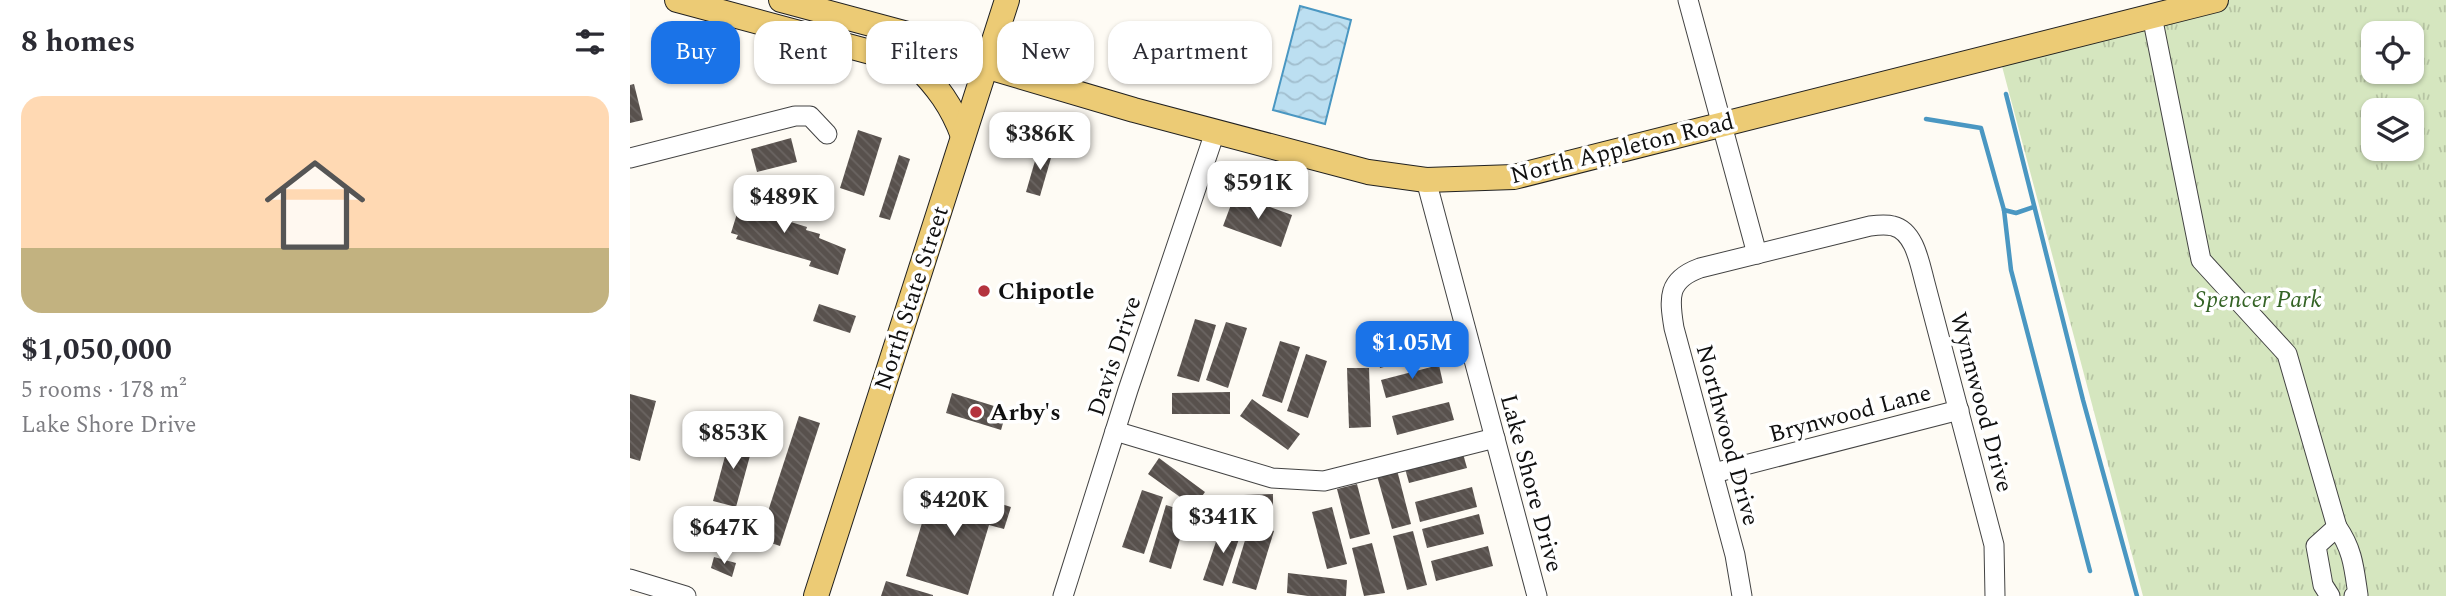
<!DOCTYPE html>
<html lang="en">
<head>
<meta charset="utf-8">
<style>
  body { margin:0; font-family:Spectral,serif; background:#f2f2f3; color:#2b2b33; height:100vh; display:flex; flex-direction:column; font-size:26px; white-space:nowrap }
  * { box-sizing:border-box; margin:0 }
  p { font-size:23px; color:#7c7c81 }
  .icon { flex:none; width:38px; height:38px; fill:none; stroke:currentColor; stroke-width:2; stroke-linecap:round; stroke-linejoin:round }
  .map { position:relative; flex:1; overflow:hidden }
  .sheet { display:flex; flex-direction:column; background:#fff; width:630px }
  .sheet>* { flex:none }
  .banner { position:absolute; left:21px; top:21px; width:665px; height:63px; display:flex; gap:14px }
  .fabs { position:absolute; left:1731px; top:21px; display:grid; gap:14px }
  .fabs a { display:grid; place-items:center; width:63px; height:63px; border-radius:14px; background:#fff; box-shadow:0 2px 5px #0004; font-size:35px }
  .price { position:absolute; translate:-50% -60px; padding:0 16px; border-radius:14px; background:#fff; color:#222; font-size:23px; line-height:46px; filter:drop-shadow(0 2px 4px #0008) }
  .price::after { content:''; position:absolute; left:50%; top:42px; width:21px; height:16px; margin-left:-10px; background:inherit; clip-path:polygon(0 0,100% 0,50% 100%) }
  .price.active { background:#1a73e8; color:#fff }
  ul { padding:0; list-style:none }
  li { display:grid; align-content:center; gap:14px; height:371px; padding:0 21px }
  li span { display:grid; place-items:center; height:217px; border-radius:21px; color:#555 }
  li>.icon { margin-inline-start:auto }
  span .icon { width:126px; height:126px; fill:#fffc; stroke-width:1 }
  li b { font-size:30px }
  h2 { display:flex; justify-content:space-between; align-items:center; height:84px; padding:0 21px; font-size:30px }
  .pill { padding:0 24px; border-radius:21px; background:#fff; box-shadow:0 2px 5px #0004; font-size:24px; line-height:63px }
  .pill.active { background:#1a73e8; color:#fff }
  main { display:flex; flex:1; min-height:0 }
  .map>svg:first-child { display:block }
  .grass { fill:url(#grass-tufts); fill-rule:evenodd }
  .water { fill:url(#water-waves); stroke:#4a97c2; stroke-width:2 }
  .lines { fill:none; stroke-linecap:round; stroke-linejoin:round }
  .stream { stroke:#4a97c2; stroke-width:4.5 }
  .building { fill:url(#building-back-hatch) }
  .minor-casing { stroke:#434343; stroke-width:21 }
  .major-casing { stroke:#212121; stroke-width:26 }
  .minor { stroke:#fff; stroke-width:19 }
  .major { stroke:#eccb75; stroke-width:24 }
  .poi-dot { fill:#b4333e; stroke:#fff; stroke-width:2.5 }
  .labels { text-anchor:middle; stroke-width:7; stroke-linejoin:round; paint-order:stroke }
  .street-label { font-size:24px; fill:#101010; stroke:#fff }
  .poi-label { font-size:24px; font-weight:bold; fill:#101010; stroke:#fff; text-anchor:start }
  .park-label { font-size:24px; font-style:italic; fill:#346325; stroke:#fff }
</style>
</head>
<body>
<main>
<section class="sheet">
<h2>8 homes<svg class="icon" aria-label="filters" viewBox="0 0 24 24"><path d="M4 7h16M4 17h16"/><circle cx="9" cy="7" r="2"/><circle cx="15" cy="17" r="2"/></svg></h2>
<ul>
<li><span style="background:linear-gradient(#ffd9b3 70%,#c2b280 0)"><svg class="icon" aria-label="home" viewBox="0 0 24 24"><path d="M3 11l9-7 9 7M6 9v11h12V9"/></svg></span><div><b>$1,050,000</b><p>5 rooms · 178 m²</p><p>Lake Shore Drive</p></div></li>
</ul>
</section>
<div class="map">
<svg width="1816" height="596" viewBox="0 0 1816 596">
  <defs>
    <pattern id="grass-tufts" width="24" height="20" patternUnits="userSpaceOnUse" patternTransform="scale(1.75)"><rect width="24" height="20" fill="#d5e6bf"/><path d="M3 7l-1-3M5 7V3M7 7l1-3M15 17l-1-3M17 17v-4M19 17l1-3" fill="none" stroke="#b6c4a3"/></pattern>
    <pattern id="water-waves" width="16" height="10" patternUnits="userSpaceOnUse" patternTransform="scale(1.75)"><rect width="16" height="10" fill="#bcdff1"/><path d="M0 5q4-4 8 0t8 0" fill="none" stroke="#a1bece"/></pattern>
    <pattern id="building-back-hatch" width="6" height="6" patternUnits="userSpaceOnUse" patternTransform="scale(1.75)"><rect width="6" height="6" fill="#58514d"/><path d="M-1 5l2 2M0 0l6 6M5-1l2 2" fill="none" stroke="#6b6562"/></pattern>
  </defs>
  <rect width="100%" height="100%" fill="#fefbf4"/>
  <path class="grass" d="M1586,0H1816V596H1513L1369,55ZM1743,33H1782V72H1743ZM1743,110H1782V149H1743Z"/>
  <polygon class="water" points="670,6 721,20 695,124 643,110"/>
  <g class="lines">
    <g class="stream">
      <polyline points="1376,94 1453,400 1507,596"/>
      <polyline points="1296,119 1351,128 1374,210 1381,270 1460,571"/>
      <polyline points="1374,210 1386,213 1404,207"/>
    </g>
  </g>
  <g class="building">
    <polygon points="4,84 13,120 0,123 0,85"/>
    <polygon points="228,130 252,138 234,196 210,188"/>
    <polygon points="161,138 167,162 127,172 121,149"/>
    <polygon points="409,147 423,151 410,196 396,192"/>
    <polygon points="269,155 280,159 260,220 249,217"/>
    <polygon points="114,191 143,200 138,215 177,227 176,230 190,234 189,238 216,249 208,275 179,266 181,261 106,239 108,235 101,233"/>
    <polygon points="605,194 662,215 651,247 593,226"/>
    <polygon points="189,304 226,316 220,333 183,321"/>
    <polygon points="565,319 586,325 569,382 547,376"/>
    <polygon points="596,322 617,328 598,388 576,380"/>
    <polygon points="802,333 807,353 750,368 745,348"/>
    <polygon points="650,341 670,347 652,403 632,396"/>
    <polygon points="676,354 697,361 678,418 657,411"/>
    <polygon points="809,365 813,383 756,398 751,380"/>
    <polygon points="717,368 739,368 741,427 719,428"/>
    <polygon points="600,392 600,414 542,414 542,393"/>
    <polygon points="322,393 377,410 371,430 316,413"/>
    <polygon points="0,394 26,401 10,461 0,458"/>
    <polygon points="622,399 670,434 658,450 610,416"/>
    <polygon points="819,402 824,420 767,435 762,416"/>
    <polygon points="169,416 190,423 150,546 129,539"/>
    <polygon points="101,434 124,441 106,507 83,501"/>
    <polygon points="832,450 837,468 779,483 774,465"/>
    <polygon points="529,458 575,492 564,507 518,474"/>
    <polygon points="766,466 781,524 762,529 746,472"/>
    <polygon points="304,483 381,507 374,529 359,525 338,595 276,576"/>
    <polygon points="727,484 740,534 720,539 707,489"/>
    <polygon points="842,487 847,507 790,522 785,502"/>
    <polygon points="512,490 533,497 514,554 492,547"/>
    <polygon points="643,494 643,514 585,516 585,496"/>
    <polygon points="536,505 558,512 541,569 519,562"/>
    <polygon points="702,507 717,564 697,569 682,512"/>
    <polygon points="849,514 854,534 797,548 792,529"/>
    <polygon points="592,524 612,530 593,586 573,580"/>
    <polygon points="620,524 644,531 626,590 602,583"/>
    <polygon points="783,531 797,585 777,590 763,536"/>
    <polygon points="742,543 755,593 734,596 722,548"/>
    <polygon points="858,546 863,566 806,581 801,561"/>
    <polygon points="84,557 106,563 102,577 81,568"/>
    <polygon points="658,573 717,580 716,596 678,596 657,593"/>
    <polygon points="256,581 303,595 303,596 251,596"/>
  </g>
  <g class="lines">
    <defs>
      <g id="minor">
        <polyline points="1058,0 1127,254"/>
        <polyline points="1522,16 1571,260 1657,354 1707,527"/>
        <polyline points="0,158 165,116 180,116 197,134"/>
        <polyline points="796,180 907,596"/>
        <polyline points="485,431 642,478 694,481 865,438"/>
        <polyline points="1084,473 1329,410"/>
        <polyline points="0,579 56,596"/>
        <polyline points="433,596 498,390 585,132"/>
        <path d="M1112,596L1105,555L1044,328C1039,298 1037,280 1070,268L1240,226C1247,225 1256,224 1263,226C1285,231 1290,265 1295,283L1364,545L1365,596"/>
        <path d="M1700,596L1693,585L1686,546L1707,527C1723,550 1724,568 1728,595L1724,596"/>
      </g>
      <g id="major">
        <polyline points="47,0 285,64 341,65"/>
        <polyline points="151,0 289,37 355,66 504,110 738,172 796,180 884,177 1586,0"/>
        <path d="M285,64C307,86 322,106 333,136"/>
        <polyline points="186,596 377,0"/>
      </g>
    </defs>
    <use href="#minor" class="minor-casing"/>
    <use href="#major" class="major-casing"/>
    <use href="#minor" class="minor"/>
    <use href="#major" class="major"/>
  </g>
  <g class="poi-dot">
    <circle cx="354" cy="291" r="7"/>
    <circle cx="346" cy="412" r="7"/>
  </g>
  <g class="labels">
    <g class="street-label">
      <text transform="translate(992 148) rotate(-14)" y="8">North Appleton Road</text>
      <text transform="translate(281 298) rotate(-72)" y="8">North State Street</text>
      <text transform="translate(484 356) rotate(-72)" y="8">Davis Drive</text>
      <text transform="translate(1352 402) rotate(75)" y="8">Wynnwood Drive</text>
      <text transform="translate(1220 413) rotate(-15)" y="8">Brynwood Lane</text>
      <text transform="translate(1098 435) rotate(75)" y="8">Northwood Drive</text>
      <text transform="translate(902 483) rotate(75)" y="8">Lake Shore Drive</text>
    </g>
    <g class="poi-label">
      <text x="368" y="299">Chipotle</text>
      <text x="360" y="420">Arby's</text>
    </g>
    <g class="park-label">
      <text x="1628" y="307">Spencer Park</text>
    </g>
  </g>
</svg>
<div class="fabs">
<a><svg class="icon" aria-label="locate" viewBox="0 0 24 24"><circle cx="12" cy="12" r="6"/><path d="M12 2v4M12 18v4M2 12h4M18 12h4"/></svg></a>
<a><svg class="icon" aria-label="layers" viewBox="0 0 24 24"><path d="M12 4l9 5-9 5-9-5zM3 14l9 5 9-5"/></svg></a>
</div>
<b class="price" style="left:410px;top:172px">$386K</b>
<b class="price" style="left:628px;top:221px">$591K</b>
<b class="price" style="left:154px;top:235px">$489K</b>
<b class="price active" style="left:782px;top:381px">$1.05M</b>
<b class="price" style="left:103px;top:471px">$853K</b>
<b class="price" style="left:324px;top:538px">$420K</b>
<b class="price" style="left:593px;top:555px">$341K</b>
<b class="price" style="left:94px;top:566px">$647K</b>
<div class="banner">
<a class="pill active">Buy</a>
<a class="pill">Rent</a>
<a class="pill">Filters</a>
<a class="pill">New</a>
<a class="pill">Apartment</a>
</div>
</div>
</main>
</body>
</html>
